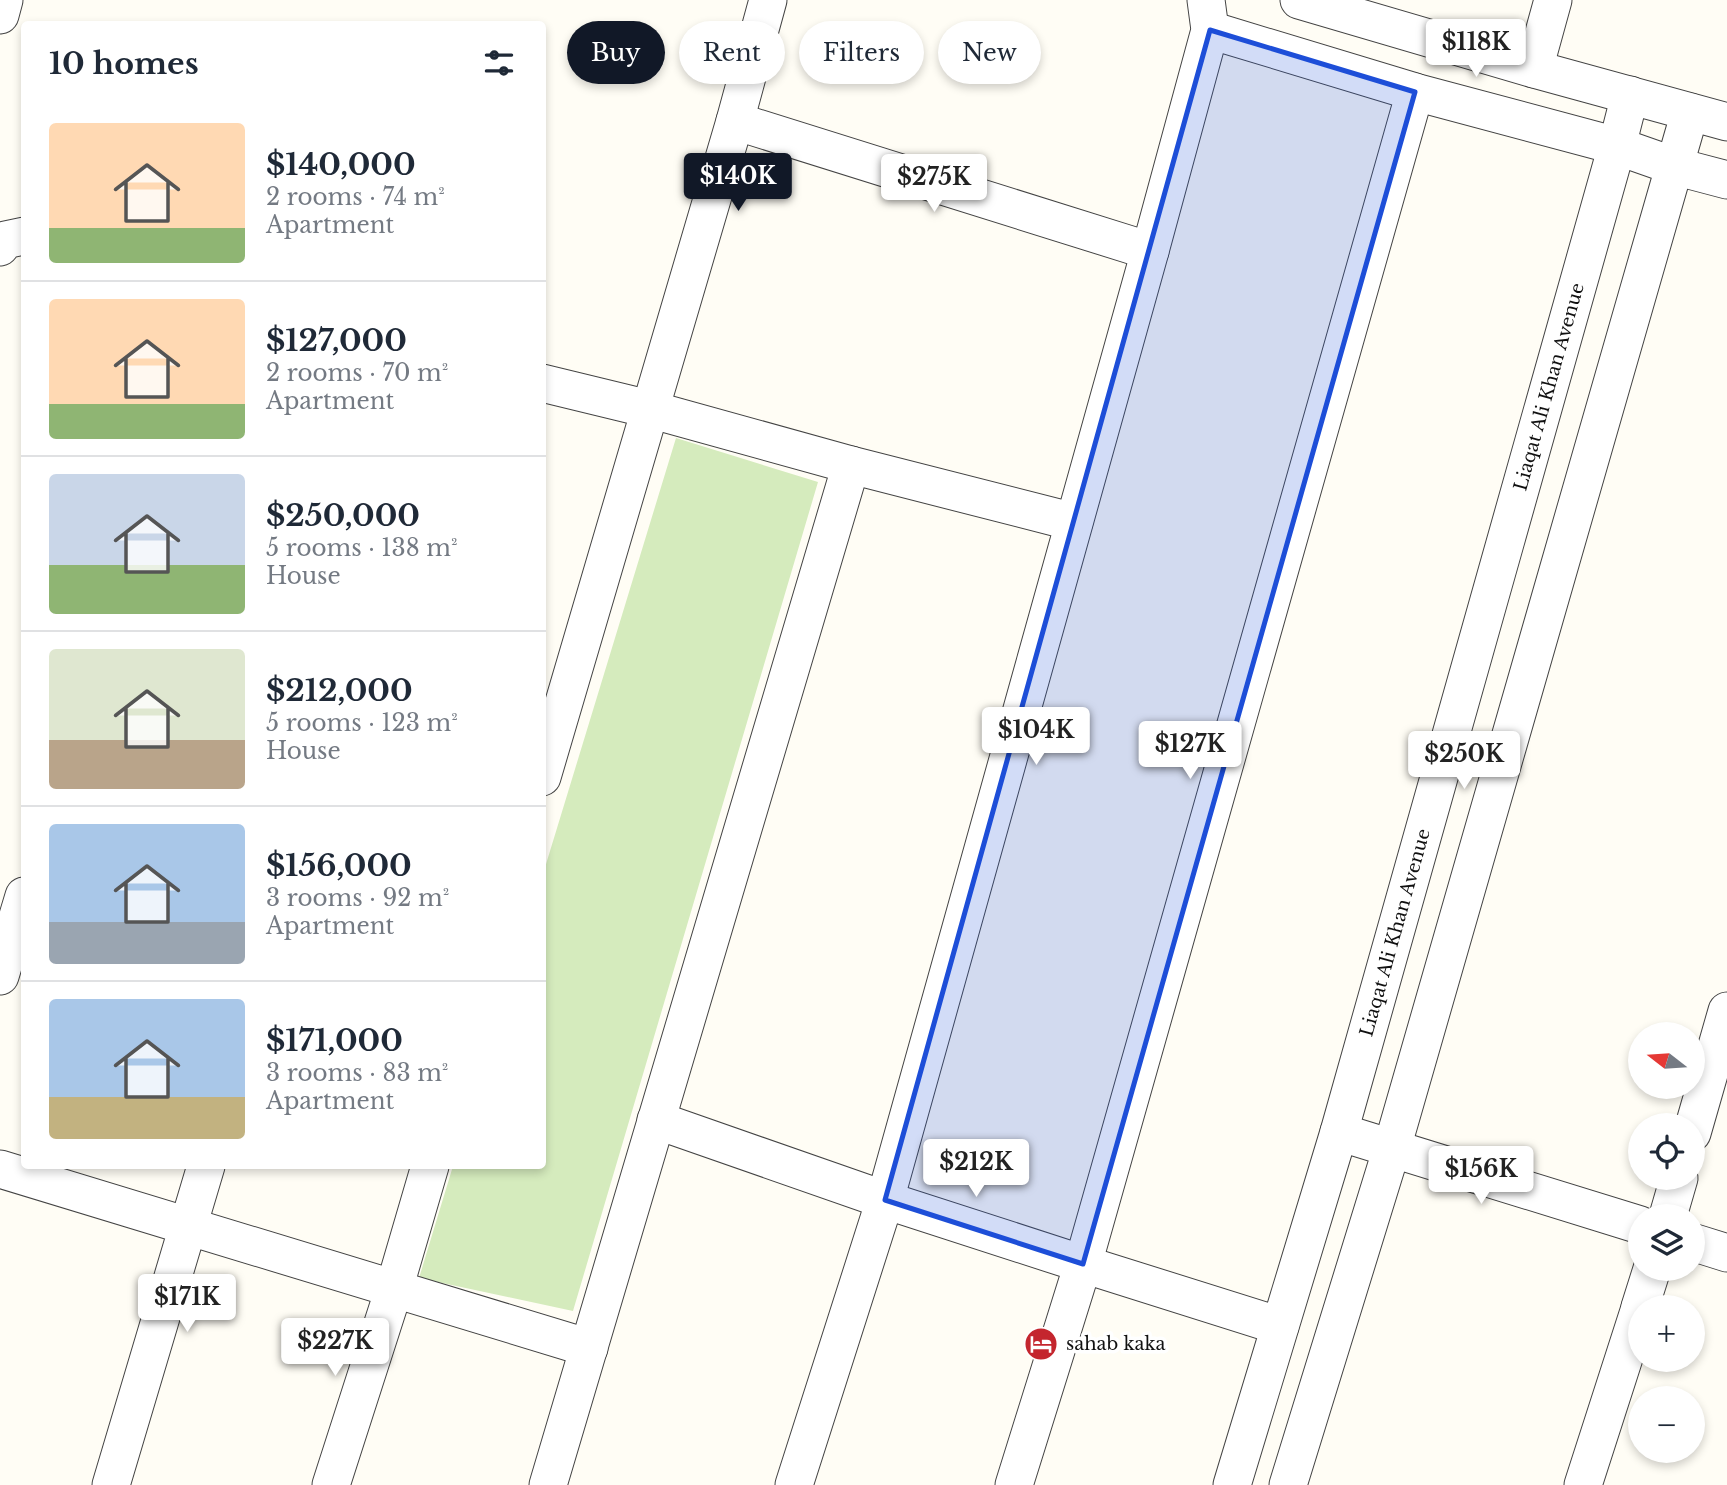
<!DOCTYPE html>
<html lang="en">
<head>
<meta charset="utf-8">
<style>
  body { margin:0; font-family:"Libre Baskerville",serif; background:#f6f6f7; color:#1f2937; height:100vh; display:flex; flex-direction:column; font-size:26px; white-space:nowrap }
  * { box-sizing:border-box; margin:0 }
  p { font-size:23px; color:#747a83 }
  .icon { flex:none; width:38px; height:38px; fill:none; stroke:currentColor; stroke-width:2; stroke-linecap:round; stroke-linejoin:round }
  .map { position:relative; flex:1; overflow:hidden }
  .drawer { position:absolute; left:21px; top:21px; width:525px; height:1148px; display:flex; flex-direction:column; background:#fff; border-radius:7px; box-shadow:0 4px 10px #0003 }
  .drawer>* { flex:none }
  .hud { position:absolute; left:567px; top:21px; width:665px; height:63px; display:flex; gap:14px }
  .needle { width:46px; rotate:287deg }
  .controls { position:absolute; left:1628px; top:1022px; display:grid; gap:14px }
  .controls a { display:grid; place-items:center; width:77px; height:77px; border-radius:50%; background:#fff; box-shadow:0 4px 10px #0003; font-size:35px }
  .price { position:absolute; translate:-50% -60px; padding:0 16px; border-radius:7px; background:#fff; color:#222; font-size:23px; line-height:46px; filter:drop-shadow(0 2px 4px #0008) }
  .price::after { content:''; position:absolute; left:50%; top:42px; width:21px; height:16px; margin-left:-10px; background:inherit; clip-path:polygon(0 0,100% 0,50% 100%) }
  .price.on { background:#111827; color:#fff }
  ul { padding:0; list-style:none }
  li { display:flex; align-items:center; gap:21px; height:175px; padding:0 28px }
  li+li { border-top:2px solid #e0e1e3 }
  li span { display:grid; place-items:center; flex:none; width:196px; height:140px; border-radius:7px; color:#555 }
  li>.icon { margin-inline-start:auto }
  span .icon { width:84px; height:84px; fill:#fffc; stroke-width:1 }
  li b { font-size:30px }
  h2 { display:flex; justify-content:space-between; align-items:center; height:84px; padding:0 28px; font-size:30px }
  .chip { padding:0 24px; border-radius:32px; background:#fff; box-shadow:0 4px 10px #0003; font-size:24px; line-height:63px }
  .chip.on { background:#111827; color:#fff }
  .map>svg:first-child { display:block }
  .green { fill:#d5ebbd }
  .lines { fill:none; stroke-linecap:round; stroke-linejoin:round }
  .minor-casing { stroke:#444; stroke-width:39 }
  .minor { stroke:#fff; stroke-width:37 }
  .marked { fill:#1d4ed8; fill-opacity:0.2; stroke:#1d4ed8; stroke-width:5; stroke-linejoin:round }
  .labels { text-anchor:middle; stroke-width:7; stroke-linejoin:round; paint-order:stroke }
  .street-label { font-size:18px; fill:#111; stroke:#fff }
  .poi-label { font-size:18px; fill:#111; stroke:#fff; text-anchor:start }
</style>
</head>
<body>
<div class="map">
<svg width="1727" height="1485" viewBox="0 0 1727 1485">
  <rect width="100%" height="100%" fill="#fffdf5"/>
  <polygon class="green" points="676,438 818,482 573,1311 419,1278 453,1166 542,1166 543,874"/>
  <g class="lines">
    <defs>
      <g id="minor">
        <polyline points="1299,0 1534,69 1727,122"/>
        <polyline points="0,15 4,0"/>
        <polyline points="1210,30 1415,92 1617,146 1674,166 1727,180"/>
        <polyline points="1534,69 1553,0"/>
        <polyline points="735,121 1150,251"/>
        <polyline points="0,247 5,240 24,236"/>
        <polyline points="542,383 649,409 851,465 1074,522"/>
        <polyline points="542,777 735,121 768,0"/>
        <polyline points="0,976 24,896"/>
        <polyline points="656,1120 885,1200 1083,1264 1280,1326"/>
        <polyline points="1339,1132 1640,1225"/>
        <polyline points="1692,1133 1727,1011"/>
        <polyline points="0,1169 589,1348"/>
        <polyline points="1668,1216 1679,1178"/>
        <polyline points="1692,1242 1727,1253"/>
        <polyline points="1640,1307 1652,1269"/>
        <polyline points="111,1485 206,1166"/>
        <polyline points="331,1485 394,1289 430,1166"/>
        <polyline points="548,1485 851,465"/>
        <polyline points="794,1485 885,1200 1150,251 1210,30 1206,0"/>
        <polyline points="1014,1485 1083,1264 1415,92"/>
        <path id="s1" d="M1232,1485L1339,1132L1617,146L1630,95"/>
        <polyline points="1288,1485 1392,1148 1690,112"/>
        <polyline points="1583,1485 1640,1308"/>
      </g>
    </defs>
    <use href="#minor" class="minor-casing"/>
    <use href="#minor" class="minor"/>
  </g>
  <path class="marked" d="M1210,30L1415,92L1083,1264L885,1200Z"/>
  <defs>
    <symbol id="hotel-disc" viewBox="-11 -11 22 22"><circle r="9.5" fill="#c4262e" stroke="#fff"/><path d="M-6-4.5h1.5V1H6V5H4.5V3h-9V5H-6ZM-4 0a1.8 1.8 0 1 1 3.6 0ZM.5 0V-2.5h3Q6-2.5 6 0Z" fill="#fff"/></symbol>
  </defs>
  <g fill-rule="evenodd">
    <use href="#hotel-disc" x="1022" y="1325" width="38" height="38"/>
  </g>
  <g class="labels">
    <g class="street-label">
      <text dy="6" stroke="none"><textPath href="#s1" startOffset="1143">Liaqat Ali Khan Avenue</textPath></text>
      <text dy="6" stroke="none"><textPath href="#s1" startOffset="576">Liaqat Ali Khan Avenue</textPath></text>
    </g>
    <g class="poi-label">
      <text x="1066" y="1350">sahab kaka</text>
    </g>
  </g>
</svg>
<div class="controls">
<a><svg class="needle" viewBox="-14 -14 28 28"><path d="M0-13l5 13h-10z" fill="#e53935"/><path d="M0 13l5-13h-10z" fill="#747a83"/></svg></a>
<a><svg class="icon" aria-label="locate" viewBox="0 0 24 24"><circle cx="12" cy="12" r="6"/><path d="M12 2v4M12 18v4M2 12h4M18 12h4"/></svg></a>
<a><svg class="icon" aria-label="layers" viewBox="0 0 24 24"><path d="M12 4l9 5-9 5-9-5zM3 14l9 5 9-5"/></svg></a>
<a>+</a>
<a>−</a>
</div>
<b class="price" style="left:1476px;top:79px">$118K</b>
<b class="price on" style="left:738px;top:213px">$140K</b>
<b class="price" style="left:934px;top:214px">$275K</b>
<b class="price" style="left:1036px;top:767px">$104K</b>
<b class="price" style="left:1190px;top:781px">$127K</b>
<b class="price" style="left:1464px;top:791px">$250K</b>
<b class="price" style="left:976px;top:1199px">$212K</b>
<b class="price" style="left:1481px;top:1206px">$156K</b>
<b class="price" style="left:187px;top:1334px">$171K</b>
<b class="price" style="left:335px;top:1378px">$227K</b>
<div class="hud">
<a class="chip on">Buy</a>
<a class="chip">Rent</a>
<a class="chip">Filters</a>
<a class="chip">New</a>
</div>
<section class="drawer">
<h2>10 homes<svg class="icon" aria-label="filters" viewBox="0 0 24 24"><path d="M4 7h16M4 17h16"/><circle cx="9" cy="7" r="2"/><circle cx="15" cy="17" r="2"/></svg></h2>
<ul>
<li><span style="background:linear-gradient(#ffd9b3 75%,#8fb573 0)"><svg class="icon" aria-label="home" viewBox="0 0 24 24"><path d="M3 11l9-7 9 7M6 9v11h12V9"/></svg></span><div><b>$140,000</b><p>2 rooms · 74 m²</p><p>Apartment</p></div></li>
<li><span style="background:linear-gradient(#ffd9b3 75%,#8fb573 0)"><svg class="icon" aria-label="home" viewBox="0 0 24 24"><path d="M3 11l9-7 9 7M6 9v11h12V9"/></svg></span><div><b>$127,000</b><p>2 rooms · 70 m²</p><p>Apartment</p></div></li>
<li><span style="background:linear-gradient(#c9d6e8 65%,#8fb573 0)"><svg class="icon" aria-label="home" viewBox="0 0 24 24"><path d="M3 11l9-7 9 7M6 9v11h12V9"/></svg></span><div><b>$250,000</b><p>5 rooms · 138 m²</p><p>House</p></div></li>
<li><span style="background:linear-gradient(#dfe7d0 65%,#b9a48a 0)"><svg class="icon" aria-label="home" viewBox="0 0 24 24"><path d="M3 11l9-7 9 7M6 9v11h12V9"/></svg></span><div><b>$212,000</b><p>5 rooms · 123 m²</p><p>House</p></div></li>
<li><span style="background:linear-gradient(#a9c7e8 70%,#9aa5b1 0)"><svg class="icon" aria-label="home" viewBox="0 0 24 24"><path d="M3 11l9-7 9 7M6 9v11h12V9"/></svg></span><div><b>$156,000</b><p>3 rooms · 92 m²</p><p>Apartment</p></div></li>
<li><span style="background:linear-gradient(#a9c7e8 70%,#c2b280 0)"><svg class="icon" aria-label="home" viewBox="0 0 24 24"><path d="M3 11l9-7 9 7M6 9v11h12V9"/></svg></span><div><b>$171,000</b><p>3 rooms · 83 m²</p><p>Apartment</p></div></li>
</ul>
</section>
</div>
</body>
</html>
